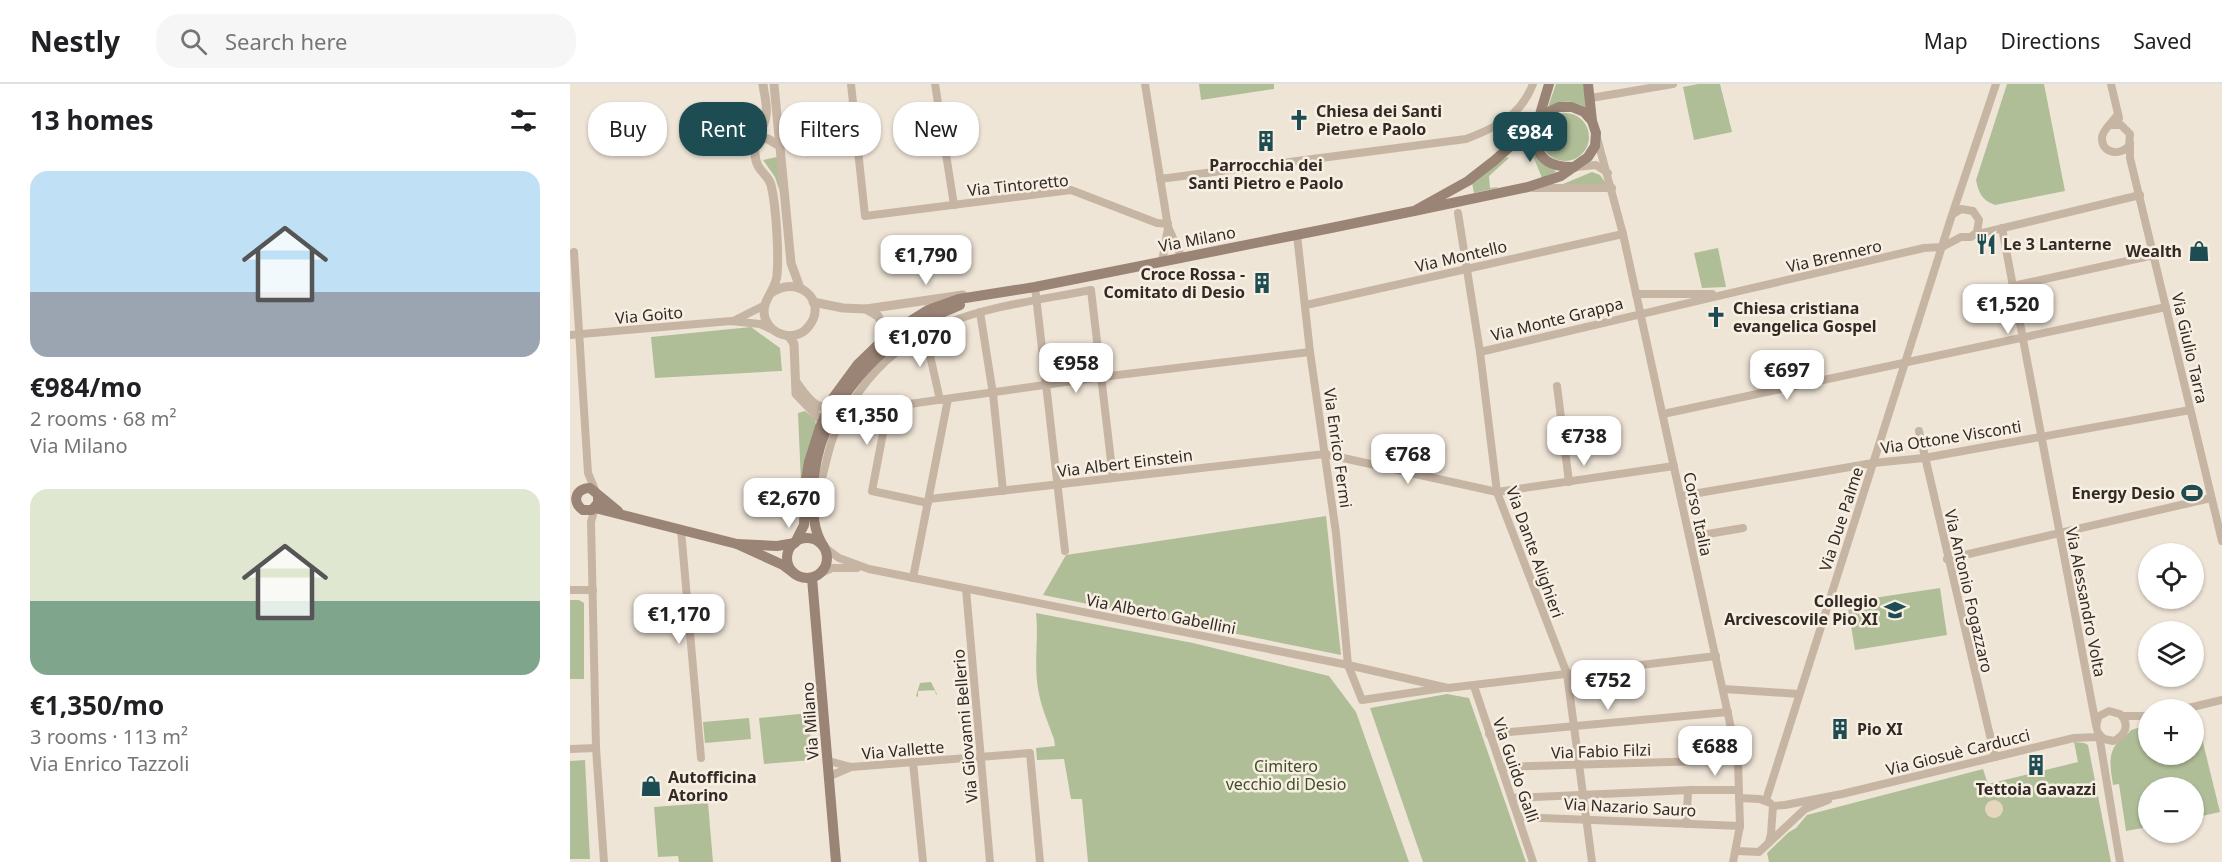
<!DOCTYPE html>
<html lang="en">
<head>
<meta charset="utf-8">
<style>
  body { margin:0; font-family:"Noto Sans",sans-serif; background:#f6f6f6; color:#202124; height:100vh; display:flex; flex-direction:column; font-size:22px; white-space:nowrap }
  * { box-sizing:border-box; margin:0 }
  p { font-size:20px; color:#757577 }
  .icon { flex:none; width:33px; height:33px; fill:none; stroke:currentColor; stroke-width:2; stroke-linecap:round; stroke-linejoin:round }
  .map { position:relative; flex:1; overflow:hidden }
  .panel { display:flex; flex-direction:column; background:#fff; width:570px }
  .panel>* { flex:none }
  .top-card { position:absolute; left:18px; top:18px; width:570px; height:54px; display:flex; gap:12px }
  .fabs { position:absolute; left:1568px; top:459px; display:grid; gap:12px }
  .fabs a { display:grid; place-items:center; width:66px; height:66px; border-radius:50%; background:#fff; box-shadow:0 2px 4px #0004; font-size:30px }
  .price { position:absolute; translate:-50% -51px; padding:0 14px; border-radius:12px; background:#fff; color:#222; font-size:20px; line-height:39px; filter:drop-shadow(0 2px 3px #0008) }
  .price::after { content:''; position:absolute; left:50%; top:36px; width:18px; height:14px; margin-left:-9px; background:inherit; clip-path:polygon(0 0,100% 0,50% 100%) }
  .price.active { background:#1d4d52; color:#fff }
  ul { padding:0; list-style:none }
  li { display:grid; align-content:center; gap:12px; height:318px; padding:0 30px }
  li span { display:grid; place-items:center; height:186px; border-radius:18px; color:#555 }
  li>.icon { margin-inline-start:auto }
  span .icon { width:108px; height:108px; fill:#fffc; stroke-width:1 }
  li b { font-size:26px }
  h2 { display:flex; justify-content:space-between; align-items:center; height:72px; padding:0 30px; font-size:26px }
  .chip { padding:0 21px; border-radius:24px; background:#fff; box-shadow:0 2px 4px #0004; font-size:21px; line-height:54px }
  .chip.active { background:#1d4d52; color:#fff }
  header { display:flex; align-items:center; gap:36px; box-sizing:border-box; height:84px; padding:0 30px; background:#fff; border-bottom:2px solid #e0e0e0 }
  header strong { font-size:28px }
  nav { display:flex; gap:33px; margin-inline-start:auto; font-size:21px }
  .search { width:420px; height:54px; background:#f6f6f6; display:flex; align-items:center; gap:15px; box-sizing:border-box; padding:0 21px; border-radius:24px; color:#757577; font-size:22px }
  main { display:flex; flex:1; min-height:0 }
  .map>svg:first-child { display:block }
  .green { fill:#b0be98 }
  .plaza { fill:#e7d6be }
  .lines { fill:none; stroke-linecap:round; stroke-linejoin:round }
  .minor { stroke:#c7b5a4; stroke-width:8 }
  .tertiary { stroke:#c7b5a4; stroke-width:9 }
  .secondary { stroke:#9a8475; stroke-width:10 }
  .labels { text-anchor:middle; stroke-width:5; stroke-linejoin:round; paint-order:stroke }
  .poi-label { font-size:16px; font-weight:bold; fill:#322a25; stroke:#f8efe3; text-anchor:start }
  .street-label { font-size:16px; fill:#322a25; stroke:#f8efe3 }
  .park-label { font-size:16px; fill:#414f2a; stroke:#f8efe3 }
</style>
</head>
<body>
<header>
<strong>Nestly</strong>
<div class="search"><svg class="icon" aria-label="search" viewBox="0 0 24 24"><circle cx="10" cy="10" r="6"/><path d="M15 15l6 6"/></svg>Search here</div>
<nav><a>Map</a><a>Directions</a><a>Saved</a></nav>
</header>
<main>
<section class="panel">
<h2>13 homes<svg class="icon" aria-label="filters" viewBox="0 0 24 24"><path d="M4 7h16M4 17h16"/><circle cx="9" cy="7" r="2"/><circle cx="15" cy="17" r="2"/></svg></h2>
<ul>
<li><span style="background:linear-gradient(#bfe0f5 65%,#9aa5b1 0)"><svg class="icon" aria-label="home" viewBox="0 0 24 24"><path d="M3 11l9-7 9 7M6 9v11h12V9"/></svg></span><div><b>€984/mo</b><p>2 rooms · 68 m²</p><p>Via Milano</p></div></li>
<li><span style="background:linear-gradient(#dfe7d0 60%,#7fa58c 0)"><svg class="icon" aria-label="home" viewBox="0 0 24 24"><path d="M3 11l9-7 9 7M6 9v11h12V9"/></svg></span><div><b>€1,350/mo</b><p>3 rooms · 113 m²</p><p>Via Enrico Tazzoli</p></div></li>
</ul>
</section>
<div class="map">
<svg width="1652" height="778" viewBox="0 0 1652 778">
  <rect width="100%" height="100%" fill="#efe5d7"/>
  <g class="green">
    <polygon points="629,0 704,0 704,5 631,16"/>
    <path d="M986,0H1013L1018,26C1004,15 993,16 978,23Z"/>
    <polygon points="1128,0 1150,0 1162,48 1124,56 1113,3"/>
    <path d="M1437,0H1474L1495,107L1425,121C1412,116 1409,110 1406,96Z"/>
    <circle cx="995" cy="53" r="24"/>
    <polygon points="959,50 962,50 986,88 972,94 963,72 948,64"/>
    <polygon points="207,73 210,108 205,93 193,76"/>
    <polygon points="936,73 939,74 919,92 920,104 927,103 927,104 904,109 902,99"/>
    <polygon points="1022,88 1030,91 1037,101 993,100"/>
    <polygon points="1148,164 1156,203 1132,204 1124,169"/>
    <polygon points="181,243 210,264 212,287 85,294 81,253"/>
    <polygon points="235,327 245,335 246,341 231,399 228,329"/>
    <polygon points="756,432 771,571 473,511 496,471"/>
    <polygon points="1370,504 1377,551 1285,566 1277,518"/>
    <polygon points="0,516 9,516 14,519 14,595 0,595"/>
    <path d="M466,529L623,559L759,592L786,628L839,778H518L512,715H501L494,675L467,676L466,664L485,662L484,655C479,641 472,625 469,610C463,583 469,555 466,529Z"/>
    <polygon points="361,598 367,610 366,611 365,606 348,607 348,613 346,612 350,599"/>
    <polygon points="877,610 899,614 956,778 853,778 800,624"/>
    <polygon points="239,629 242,676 194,680 189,634"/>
    <path d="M1623,630H1626L1650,728L1623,734V704H1578V743L1556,747L1549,700L1543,701C1541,687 1537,671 1547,659C1552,654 1556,653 1561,646L1578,641V670H1623Z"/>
    <polygon points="179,634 181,655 135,659 133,638"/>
    <polygon points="1504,658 1514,659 1518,661 1541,778 1199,778 1197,769 1219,748 1226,744 1237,731 1413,685 1418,700 1508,678"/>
    <polygon points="15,676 20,775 0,775 0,677"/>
    <polygon points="138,719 143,778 109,778 108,772 88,773 84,723"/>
  </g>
  <circle class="plaza" cx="1424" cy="725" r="9"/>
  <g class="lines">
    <g class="minor">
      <polyline points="281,0 295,132 501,106 587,139 598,140"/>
      <polyline points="365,0 384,121"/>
      <polyline points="575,0 598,143 612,174"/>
      <polyline points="1541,0 1549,34"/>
      <polyline points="1021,14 1103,0"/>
      <path d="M1542,41H1551L1560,50L1559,62C1550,72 1531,70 1532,53C1533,45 1544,37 1548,30"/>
      <polyline points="1027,54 1053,150 1168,676 1170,742 1163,778"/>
      <polyline points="1560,59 1560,74 1652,457"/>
      <polyline points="1006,83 1026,81 1038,89"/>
      <path d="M590,95L896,55C927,43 950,33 963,0"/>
      <polyline points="963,104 1042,104"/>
      <polyline points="888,129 910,268 927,408 997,590 1022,778"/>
      <polyline points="1432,144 1526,641"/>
      <polyline points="727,151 740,268 766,449 778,581 792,616 873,604"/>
      <polyline points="1404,151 1570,111"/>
      <polyline points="4,168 18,389 26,408"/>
      <polyline points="592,178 598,144"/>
      <polyline points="1443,202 1584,171"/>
      <polyline points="465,203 495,467"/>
      <polyline points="1066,210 1142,210"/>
      <polyline points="736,221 1053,150"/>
      <polyline points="410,228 423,310 433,407"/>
      <polyline points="165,236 195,221"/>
      <polyline points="355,249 370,316"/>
      <polyline points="0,251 161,237 190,240 203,246"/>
      <path d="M910,268C1058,232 1206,199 1354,164L1372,163L1391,153H1401L1407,148L1409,136L1403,127L1391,125L1383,130"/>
      <polyline points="987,302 999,398"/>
      <polyline points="1093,330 1596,223"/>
      <polyline points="1349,347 1425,673"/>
      <path d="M253,391C256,378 259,364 264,351C270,336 280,321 289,308C344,228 434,223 521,206L543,394"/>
      <polyline points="1111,412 1303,379 1354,374 1620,326"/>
      <polyline points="359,415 755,370 927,408 1104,382"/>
      <polyline points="358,419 302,407 318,323 531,293 740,268"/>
      <polyline points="25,424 21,438 26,664 34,778"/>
      <polyline points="111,446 131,674"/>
      <polyline points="1120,453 1173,444"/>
      <polyline points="254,463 269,474 299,485 778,581 878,604 1146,572"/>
      <polyline points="1377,475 1641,414"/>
      <polyline points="251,489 262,484 287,484"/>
      <polyline points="343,494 378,315"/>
      <polyline points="396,505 420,778"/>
      <polyline points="0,506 23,506"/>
      <polyline points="904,602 963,778"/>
      <polyline points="1154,605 1229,610"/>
      <polyline points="1610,626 1652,616"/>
      <polyline points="1553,632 1578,632"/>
      <polyline points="919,650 1158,628"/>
      <polyline points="1529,651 1550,778"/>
      <polyline points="0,665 26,664"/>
      <polyline points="259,677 281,683 460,669 470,778"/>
      <polyline points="343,678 353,778"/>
      <polyline points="931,683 1168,676"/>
      <polyline points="260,692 281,683"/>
      <polyline points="942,714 1121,706 1168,706"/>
      <polyline points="1169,714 1190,715 1200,719"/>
      <polyline points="1196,716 1381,134 1426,0"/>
      <path d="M1203,722L1215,721L1272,710L1504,654L1526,653L1543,657C1556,652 1560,640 1550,630L1539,627L1529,632C1525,641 1525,648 1533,654"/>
      <polyline points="949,733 1170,742"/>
      <polyline points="1116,740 1118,709 1121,706"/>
      <polyline points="1199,758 1201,750 1203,722"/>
      <polyline points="1167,767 1189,768 1235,725 1258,716"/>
    </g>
    <g class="tertiary">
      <path d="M193,0C194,10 198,22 196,32C194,46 183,55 185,70C186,88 198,89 201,101C206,121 209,170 207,191C206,207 190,217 195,234C202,253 227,258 239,242C259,216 226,189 200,210"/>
      <polyline points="204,0 221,179 230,204"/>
      <polyline points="188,54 198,55 210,62"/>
      <polyline points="243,218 273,224 296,225 393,211"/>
      <polyline points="296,225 308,232 318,251 318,255"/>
      <polyline points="219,252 224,260 226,310 252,337"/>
      <path d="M226,298C234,309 246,329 263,322"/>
    </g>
    <g class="secondary">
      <path d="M979,0C970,33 946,84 1004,83"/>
      <polyline points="1018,0 1022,37"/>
      <path d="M28,411V419L22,426H13C1,418 6,404 20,404L48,427"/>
      <polyline points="25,424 167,460 213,481 225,490"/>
      <circle cx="237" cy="474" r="20"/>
      <polyline points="167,460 207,462 225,459 234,441 235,401 239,378 250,343 263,314 288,280 318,251 358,226 389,215 465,203 761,144 844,127 958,103 991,92 1018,73 1025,62 1026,49 1022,37 1014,28 1002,23 989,23 978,28 925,76 898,97 844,127"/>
      <path d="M254,463C242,445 243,426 243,406C246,320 314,251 390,221"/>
      <polyline points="242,494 266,778"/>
    </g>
  </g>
  <defs>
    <symbol id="church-bare" viewBox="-9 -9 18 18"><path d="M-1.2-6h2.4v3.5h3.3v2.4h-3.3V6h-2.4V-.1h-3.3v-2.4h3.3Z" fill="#1d4d52" stroke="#f8efe3" stroke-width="2.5" paint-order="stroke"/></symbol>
    <symbol id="building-bare" viewBox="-9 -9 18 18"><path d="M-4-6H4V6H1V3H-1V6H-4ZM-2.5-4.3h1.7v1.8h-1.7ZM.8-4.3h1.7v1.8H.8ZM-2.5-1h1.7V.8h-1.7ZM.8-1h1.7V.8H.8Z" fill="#1d4d52" stroke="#f8efe3" stroke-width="2.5" paint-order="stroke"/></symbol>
    <symbol id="restaurant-bare" viewBox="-9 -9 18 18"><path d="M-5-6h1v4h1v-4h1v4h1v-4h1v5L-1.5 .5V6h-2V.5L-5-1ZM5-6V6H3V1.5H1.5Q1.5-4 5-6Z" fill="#1d4d52" stroke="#f8efe3" stroke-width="2.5" paint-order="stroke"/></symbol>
    <symbol id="shop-bare" viewBox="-9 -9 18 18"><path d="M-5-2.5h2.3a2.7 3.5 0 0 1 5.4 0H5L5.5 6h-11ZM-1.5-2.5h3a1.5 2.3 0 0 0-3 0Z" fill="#1d4d52" stroke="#f8efe3" stroke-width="2.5" paint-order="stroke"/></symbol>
    <symbol id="stadium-bare" viewBox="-9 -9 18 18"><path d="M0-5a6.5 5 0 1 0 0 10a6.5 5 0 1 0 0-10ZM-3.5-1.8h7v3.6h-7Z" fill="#1d4d52" stroke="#f8efe3" stroke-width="2.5" paint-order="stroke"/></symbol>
    <symbol id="school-bare" viewBox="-9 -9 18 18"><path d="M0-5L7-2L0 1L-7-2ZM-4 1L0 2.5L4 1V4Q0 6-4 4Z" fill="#1d4d52" stroke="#f8efe3" stroke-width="2.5" paint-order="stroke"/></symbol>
  </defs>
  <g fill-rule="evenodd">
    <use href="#church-bare" x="714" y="21" width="30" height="30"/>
    <use href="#building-bare" x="681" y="42" width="30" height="30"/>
    <use href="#restaurant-bare" x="1401" y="145" width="30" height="30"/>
    <use href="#shop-bare" x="1614" y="152" width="30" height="30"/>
    <use href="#building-bare" x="677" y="184" width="30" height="30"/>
    <use href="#church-bare" x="1131" y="218" width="30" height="30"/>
    <use href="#stadium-bare" x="1607" y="394" width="30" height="30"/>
    <use href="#school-bare" x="1310" y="511" width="30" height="30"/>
    <use href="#building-bare" x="1255" y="630" width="30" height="30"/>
    <use href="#building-bare" x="1451" y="666" width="30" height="30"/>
    <use href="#shop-bare" x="66" y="687" width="30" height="30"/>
  </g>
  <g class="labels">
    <g class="poi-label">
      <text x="746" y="33">Chiesa dei Santi<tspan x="746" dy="18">Pietro e Paolo</tspan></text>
      <text x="696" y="87" text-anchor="middle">Parrocchia dei<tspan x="696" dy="18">Santi Pietro e Paolo</tspan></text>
      <text x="1433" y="166">Le 3 Lanterne</text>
      <text x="1612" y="173" text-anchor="end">Wealth</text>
      <text x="675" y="196" text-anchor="end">Croce Rossa -<tspan x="675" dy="18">Comitato di Desio</tspan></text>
      <text x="1163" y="230">Chiesa cristiana<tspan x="1163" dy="18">evangelica Gospel</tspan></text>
      <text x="1605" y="415" text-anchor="end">Energy Desio</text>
      <text x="1308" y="523" text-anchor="end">Collegio<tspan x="1308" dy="18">Arcivescovile Pio XI</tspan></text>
      <text x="1287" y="651">Pio XI</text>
      <text x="98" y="699">Autofficina<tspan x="98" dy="18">Atorino</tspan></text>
      <text x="1466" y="711" text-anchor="middle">Tettoia Gavazzi</text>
    </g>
    <g class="street-label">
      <text transform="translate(448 101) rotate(-6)" y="6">Via Tintoretto</text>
      <text transform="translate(627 155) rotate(-11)" y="6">Via Milano</text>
      <text transform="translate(891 172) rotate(-13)" y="6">Via Montello</text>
      <text transform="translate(1264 172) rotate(-13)" y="6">Via Brennero</text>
      <text transform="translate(79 231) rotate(-5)" y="6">Via Goito</text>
      <text transform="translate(987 235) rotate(-14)" y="6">Via Monte Grappa</text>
      <text transform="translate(1620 264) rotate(77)" y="6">Via Giulio Tarra</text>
      <text transform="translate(1381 353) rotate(-9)" y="6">Via Ottone Visconti</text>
      <text transform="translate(768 364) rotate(82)" y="6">Via Enrico Fermi</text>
      <text transform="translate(555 379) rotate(-7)" y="6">Via Albert Einstein</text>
      <text transform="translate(1128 430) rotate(78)" y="6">Corso Italia</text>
      <text transform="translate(1271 435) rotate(-72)" y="6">Via Due Palme</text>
      <text transform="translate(965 468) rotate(70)" y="6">Via Dante Alighieri</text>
      <text transform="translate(1399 507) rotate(77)" y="6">Via Antonio Fogazzaro</text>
      <text transform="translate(1516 518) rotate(79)" y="6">Via Alessandro Volta</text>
      <text transform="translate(591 530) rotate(11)" y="6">Via Alberto Gabellini</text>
      <text transform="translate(240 637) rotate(-94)" y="6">Via Milano</text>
      <text transform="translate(395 642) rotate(-95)" y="6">Via Giovanni Bellerio</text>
      <text transform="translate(333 666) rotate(-5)" y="6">Via Vallette</text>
      <text transform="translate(1031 667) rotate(-2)" y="6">Via Fabio Filzi</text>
      <text transform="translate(1388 668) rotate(-14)" y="6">Via Giosuè Carducci</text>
      <text transform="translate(946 686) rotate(71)" y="6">Via Guido Galli</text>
      <text transform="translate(1060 723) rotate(3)" y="6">Via Nazario Sauro</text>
    </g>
    <g class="park-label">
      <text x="716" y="688">Cimitero<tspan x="716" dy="18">vecchio di Desio</tspan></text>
    </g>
  </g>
</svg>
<div class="fabs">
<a><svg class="icon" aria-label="locate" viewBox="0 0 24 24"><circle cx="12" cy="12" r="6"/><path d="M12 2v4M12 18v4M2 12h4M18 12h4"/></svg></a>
<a><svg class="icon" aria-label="layers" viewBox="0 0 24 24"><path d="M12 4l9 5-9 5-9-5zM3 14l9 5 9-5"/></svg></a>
<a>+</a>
<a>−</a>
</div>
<b class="price active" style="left:960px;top:79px">€984</b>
<b class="price" style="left:356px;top:202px">€1,790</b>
<b class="price" style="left:1438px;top:251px">€1,520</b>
<b class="price" style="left:350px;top:284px">€1,070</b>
<b class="price" style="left:506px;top:310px">€958</b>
<b class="price" style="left:1217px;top:317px">€697</b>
<b class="price" style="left:297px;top:362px">€1,350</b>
<b class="price" style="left:1014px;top:383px">€738</b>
<b class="price" style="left:838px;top:401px">€768</b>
<b class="price" style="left:219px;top:445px">€2,670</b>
<b class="price" style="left:109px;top:561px">€1,170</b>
<b class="price" style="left:1038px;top:627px">€752</b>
<b class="price" style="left:1145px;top:693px">€688</b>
<div class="top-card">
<a class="chip">Buy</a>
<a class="chip active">Rent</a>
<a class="chip">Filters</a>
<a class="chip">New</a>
</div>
</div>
</main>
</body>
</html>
